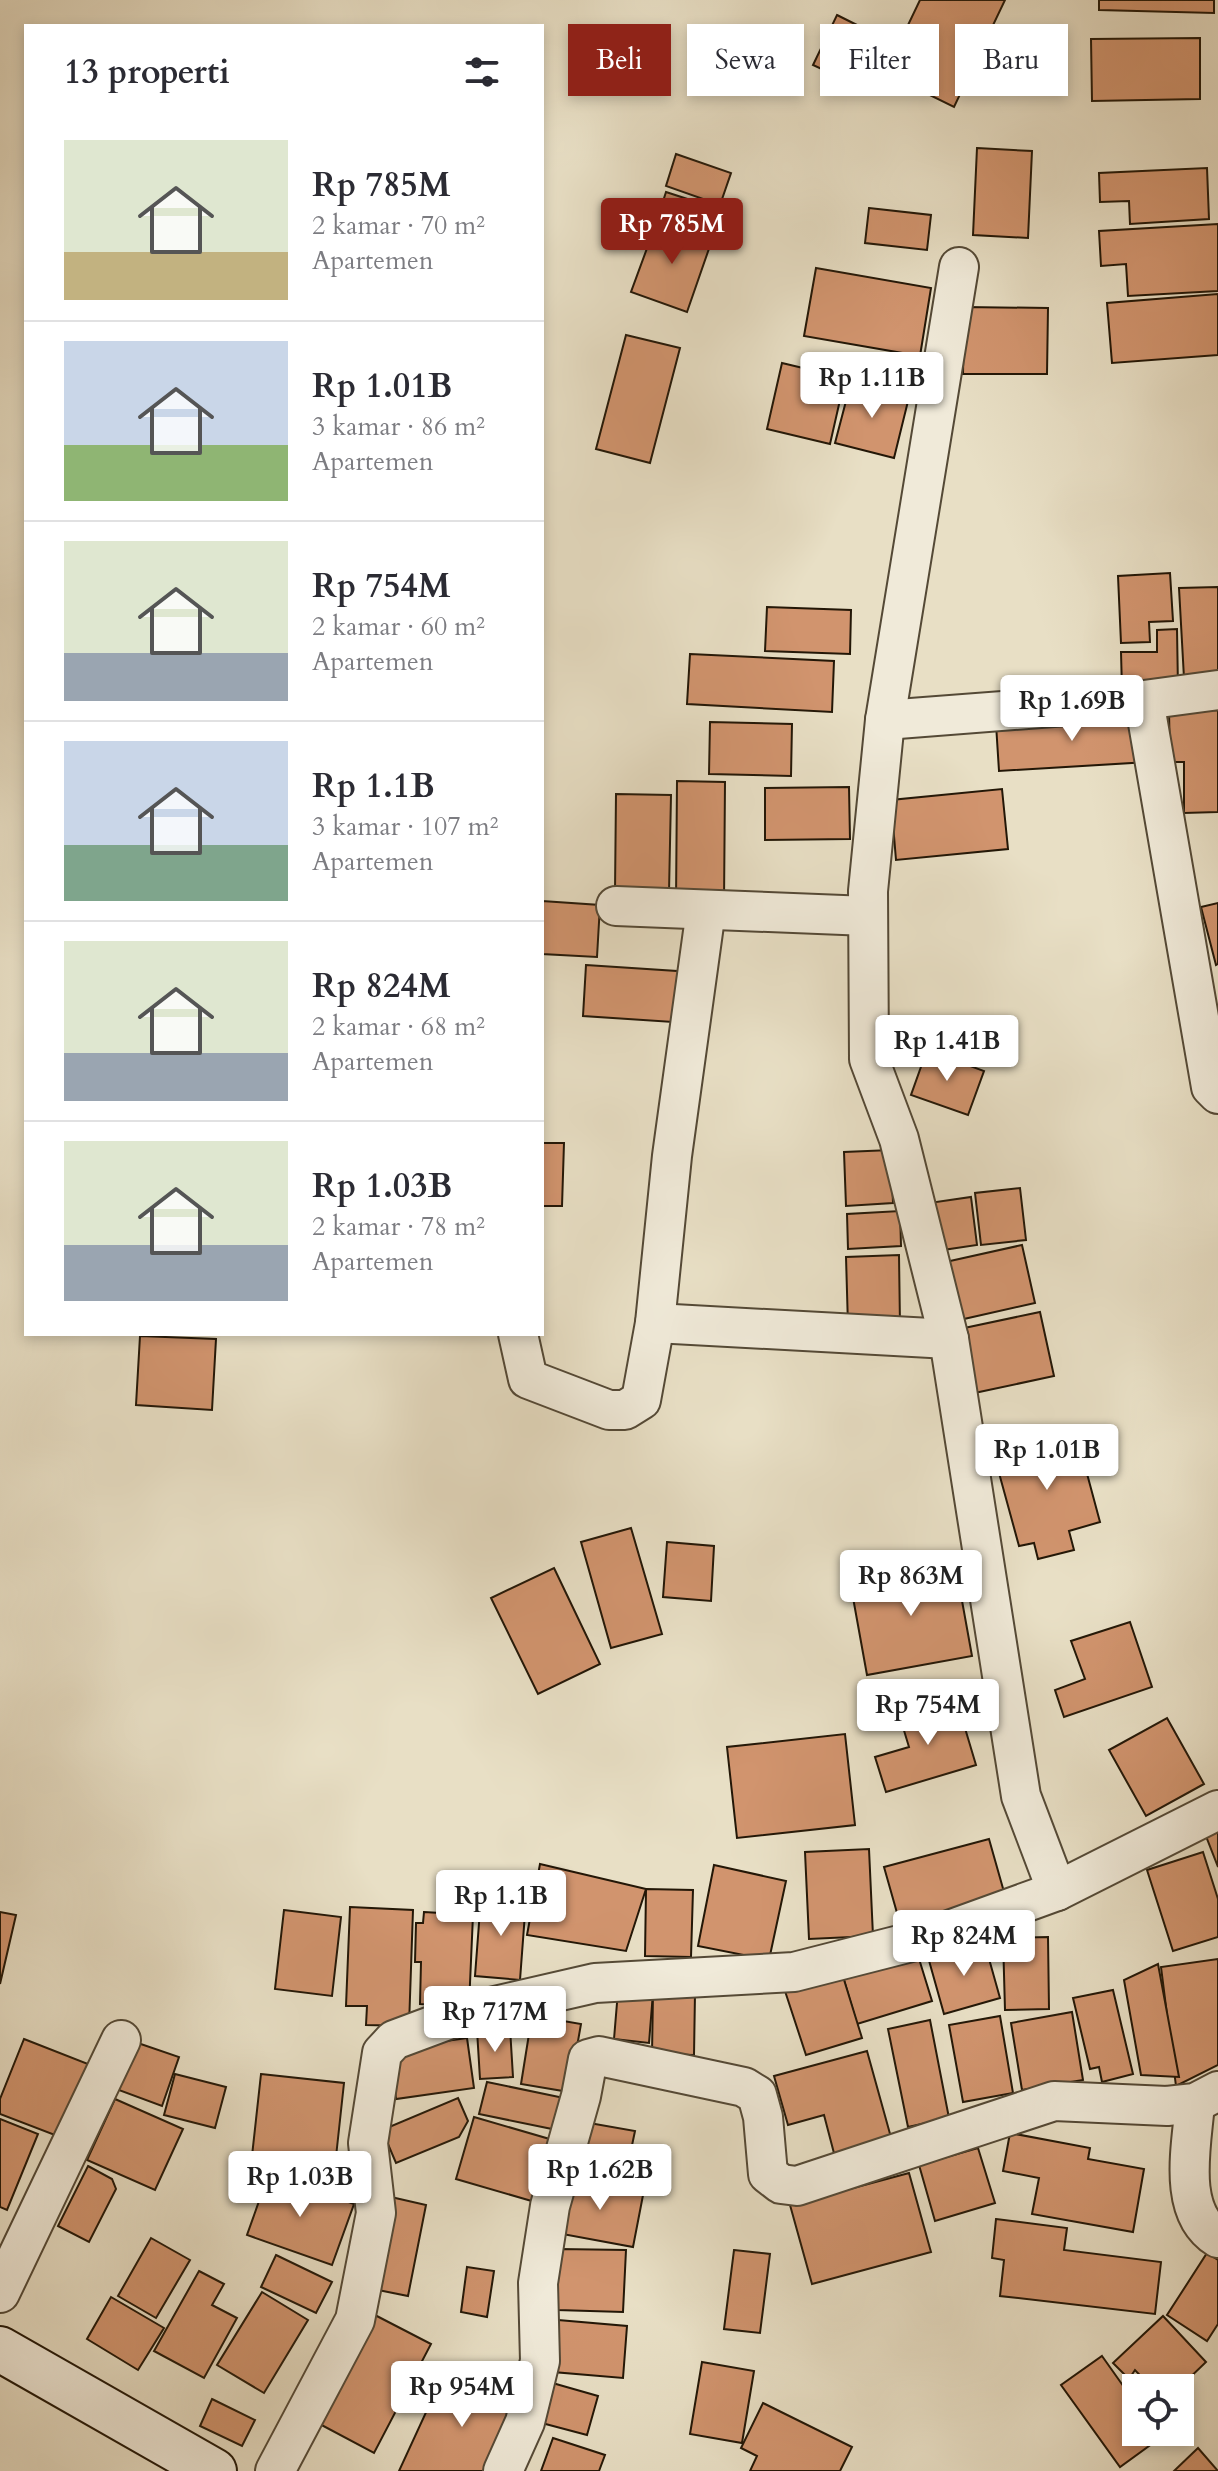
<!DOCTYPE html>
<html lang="id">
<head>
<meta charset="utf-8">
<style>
  body { margin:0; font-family:Cardo,serif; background:#f2f2f3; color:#2b2b33; height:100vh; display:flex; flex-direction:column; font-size:30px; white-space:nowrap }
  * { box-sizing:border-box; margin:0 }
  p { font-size:26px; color:#7c7c81 }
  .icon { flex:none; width:44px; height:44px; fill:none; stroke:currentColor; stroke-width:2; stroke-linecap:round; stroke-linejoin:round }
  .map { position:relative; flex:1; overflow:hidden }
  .panel { position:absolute; left:24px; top:24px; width:520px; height:1312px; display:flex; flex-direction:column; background:#fff; border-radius:0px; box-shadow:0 4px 12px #0003 }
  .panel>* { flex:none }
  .hud { position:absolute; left:568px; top:24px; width:530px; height:72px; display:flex; gap:16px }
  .fabs { position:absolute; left:1122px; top:2374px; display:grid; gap:16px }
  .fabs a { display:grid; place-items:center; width:72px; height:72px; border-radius:0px; background:#fff; box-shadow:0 4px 12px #0003; font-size:40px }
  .price { position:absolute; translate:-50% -68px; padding:0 18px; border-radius:8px; background:#fff; color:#222; font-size:26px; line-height:52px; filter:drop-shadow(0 2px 4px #0008) }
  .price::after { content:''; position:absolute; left:50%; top:48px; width:24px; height:18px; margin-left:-12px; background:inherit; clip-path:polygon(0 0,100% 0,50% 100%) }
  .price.selected { background:#8f2418; color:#fff }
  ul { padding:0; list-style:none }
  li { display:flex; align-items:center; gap:24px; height:200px; padding:0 40px }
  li+li { border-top:2px solid #e1e1e2 }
  li span { display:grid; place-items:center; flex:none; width:224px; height:160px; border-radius:0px; color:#555 }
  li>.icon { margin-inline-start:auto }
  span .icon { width:96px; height:96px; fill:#fffc; stroke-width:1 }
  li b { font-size:34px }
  h2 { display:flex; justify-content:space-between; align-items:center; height:96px; padding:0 40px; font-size:34px }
  .tag { padding:0 28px; border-radius:0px; background:#fff; box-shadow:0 4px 12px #0003; font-size:28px; line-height:72px }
  .tag.selected { background:#8f2418; color:#fff }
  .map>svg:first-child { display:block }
  .building { fill:#d1946e; stroke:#231707; stroke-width:2 }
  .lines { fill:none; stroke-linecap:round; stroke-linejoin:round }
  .street-casing { stroke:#544936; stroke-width:42 }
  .secondary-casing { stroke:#231707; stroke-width:48 }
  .street { stroke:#f0ead9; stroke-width:38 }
  .secondary { stroke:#f0ead9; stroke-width:44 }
</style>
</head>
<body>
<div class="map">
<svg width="1218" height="2471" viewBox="0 0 1218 2471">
  <rect width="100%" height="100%" fill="#e8dfc5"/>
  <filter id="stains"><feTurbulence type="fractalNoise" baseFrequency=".0025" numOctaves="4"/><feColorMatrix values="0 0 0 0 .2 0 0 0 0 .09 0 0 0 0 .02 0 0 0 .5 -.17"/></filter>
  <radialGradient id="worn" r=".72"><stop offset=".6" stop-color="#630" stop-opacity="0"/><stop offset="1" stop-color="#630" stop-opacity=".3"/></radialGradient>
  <g class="building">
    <polygon points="920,0 1005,0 954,107 885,73"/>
    <polygon points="1099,0 1214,0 1214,13 1099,10"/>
    <polygon points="837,15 891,42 867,90 813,65"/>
    <polygon points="1200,38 1200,99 1092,101 1091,39"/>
    <polygon points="977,148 1032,151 1028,238 973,235"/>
    <polygon points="676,154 731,173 720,205 666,186"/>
    <polygon points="1207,168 1209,219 1130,224 1129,201 1100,202 1099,173"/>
    <polygon points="666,192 718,209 710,234 658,217"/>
    <polygon points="869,208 931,215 927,250 865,243"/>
    <polygon points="657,221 712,240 687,312 631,292"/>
    <polygon points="1218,224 1218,291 1128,296 1126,264 1101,266 1099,231"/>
    <polygon points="816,268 931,288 920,356 804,336"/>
    <polygon points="1218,294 1218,355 1112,363 1107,303"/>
    <polygon points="964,307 1048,308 1047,374 963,374"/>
    <polygon points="626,335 680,348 650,463 596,449"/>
    <polygon points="782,363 845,378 830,444 767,429"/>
    <polygon points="851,382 909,397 894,458 835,443"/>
    <polygon points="1170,573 1173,621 1149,622 1150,642 1121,643 1118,576"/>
    <polygon points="1218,587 1218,676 1184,678 1179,588"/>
    <polygon points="767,607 851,610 850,654 765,651"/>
    <polygon points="1177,629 1178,689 1122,690 1121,652 1157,652 1157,630"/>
    <polygon points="690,654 834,661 832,712 687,704"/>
    <polygon points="1218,710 1218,812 1184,813 1184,762 1170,762 1169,711"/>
    <polygon points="1145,714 1148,762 999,771 996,724"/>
    <polygon points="710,722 792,724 791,776 709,774"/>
    <polygon points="677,781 725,782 724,903 676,902"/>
    <polygon points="849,787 850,839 765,840 765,788"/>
    <polygon points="1002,789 1008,849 896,860 891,800"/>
    <polygon points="616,794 671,795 669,892 615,892"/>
    <polygon points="542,901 600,905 597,957 542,954"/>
    <polygon points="1218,903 1218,964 1216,965 1201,907"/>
    <polygon points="586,965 692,972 688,1023 583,1016"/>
    <polygon points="927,1050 984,1071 968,1115 911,1095"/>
    <polygon points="542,1143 564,1143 562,1206 542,1206"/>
    <polygon points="891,1150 893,1203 846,1206 844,1152"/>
    <polygon points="1020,1188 1026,1240 981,1245 975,1193"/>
    <polygon points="971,1197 977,1245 936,1251 929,1203"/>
    <polygon points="900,1211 901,1246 848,1249 847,1214"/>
    <polygon points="1022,1245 1035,1303 955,1321 941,1263"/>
    <polygon points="899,1255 900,1325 848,1326 846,1257"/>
    <polygon points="1040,1312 1054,1376 965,1395 950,1331"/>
    <polygon points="140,1336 216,1339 212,1410 136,1405"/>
    <polygon points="1075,1429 1100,1522 1069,1531 1074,1550 1038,1559 1034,1543 1019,1546 993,1451"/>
    <polygon points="631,1528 662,1634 611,1648 581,1542"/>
    <polygon points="667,1542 714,1546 711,1601 663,1597"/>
    <polygon points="955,1562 972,1656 867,1675 850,1581"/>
    <polygon points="554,1568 600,1664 538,1694 491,1598"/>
    <polygon points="1130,1622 1152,1687 1064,1717 1055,1690 1085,1679 1071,1641"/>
    <polygon points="956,1698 976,1765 886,1792 875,1757 909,1747 899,1714"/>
    <polygon points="1167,1718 1204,1784 1146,1816 1109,1750"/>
    <polygon points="845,1734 855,1825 737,1838 727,1747"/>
    <polygon points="1218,1826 1218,1867 1204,1831"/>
    <polygon points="989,1839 1006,1899 901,1927 884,1867"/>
    <polygon points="869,1849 873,1936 809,1939 805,1852"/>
    <polygon points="1203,1852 1218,1899 1218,1937 1173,1951 1147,1870"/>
    <polygon points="540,1864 646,1889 626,1951 527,1935"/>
    <polygon points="714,1865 786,1881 769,1960 698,1946"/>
    <polygon points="646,1889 693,1890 691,1957 645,1956"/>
    <polygon points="481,1897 526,1900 520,1980 475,1976"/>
    <polygon points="350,1907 413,1910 409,2026 366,2025 367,2006 346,2006"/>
    <polygon points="284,1910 341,1917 332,1996 275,1989"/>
    <polygon points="0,1912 16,1915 0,1984"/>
    <polygon points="424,1912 473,1915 469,2006 420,2004 421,1962 415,1962 416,1923 423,1923"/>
    <polygon points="1048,1937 1049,2009 1005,2010 1003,1938"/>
    <polygon points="984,1941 1000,1998 944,2014 928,1957"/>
    <polygon points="916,1949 932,2001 857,2024 841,1970"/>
    <polygon points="1218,1959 1218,2065 1176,2086 1161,1967"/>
    <polygon points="1158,1964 1179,2077 1141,2075 1124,1980"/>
    <polygon points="841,1970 862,2038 806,2055 784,1988"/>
    <polygon points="1113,1990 1133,2074 1102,2082 1099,2067 1090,2069 1073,1998"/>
    <polygon points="618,1991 653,1993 649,2043 614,2039"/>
    <polygon points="653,1993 695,1993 694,2055 652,2054"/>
    <polygon points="1072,2012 1083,2080 1022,2090 1011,2023"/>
    <polygon points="1000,2016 1013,2093 963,2102 949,2025"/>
    <polygon points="546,2018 581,2024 569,2092 521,2084 529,2034 543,2036"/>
    <polygon points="930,2020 949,2118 908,2127 888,2029"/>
    <polygon points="510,2028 513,2077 480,2079 477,2030"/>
    <polygon points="467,2038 474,2088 396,2099 390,2056 396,2048"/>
    <polygon points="24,2039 88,2064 60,2137 0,2114 0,2099"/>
    <polygon points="132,2041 179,2057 162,2106 116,2089"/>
    <polygon points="867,2051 892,2141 835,2157 824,2115 788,2125 774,2076"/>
    <polygon points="175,2074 226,2087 215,2128 164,2115"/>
    <polygon points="261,2074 344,2083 335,2166 252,2156"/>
    <polygon points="487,2082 564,2098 557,2130 479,2114"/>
    <polygon points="458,2098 468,2121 459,2137 396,2163 382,2130"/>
    <polygon points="115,2099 183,2129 155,2190 87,2160"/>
    <polygon points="474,2117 553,2140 535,2202 456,2179"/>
    <polygon points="0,2119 38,2134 7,2210 0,2207"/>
    <polygon points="578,2121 635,2131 626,2174 570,2164"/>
    <polygon points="1010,2133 1090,2148 1088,2159 1144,2169 1133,2232 1032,2214 1039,2178 1003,2171"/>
    <polygon points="978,2148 995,2203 935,2221 919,2165"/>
    <polygon points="88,2166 112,2179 116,2189 89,2242 58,2226"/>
    <polygon points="269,2173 354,2204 332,2265 247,2235"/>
    <polygon points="909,2173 931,2252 812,2284 790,2205"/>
    <polygon points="568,2176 644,2190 633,2247 557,2233"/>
    <polygon points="391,2197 426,2205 408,2296 373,2289"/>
    <polygon points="996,2219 1067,2228 1064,2250 1161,2262 1155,2314 1000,2296 1004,2260 992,2258"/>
    <polygon points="151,2238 190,2260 156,2318 118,2296"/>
    <polygon points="559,2249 626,2250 623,2312 557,2310"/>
    <polygon points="734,2250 770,2254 760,2333 724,2329"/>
    <polygon points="1207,2253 1218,2260 1218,2324 1207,2341 1167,2315"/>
    <polygon points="276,2255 332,2282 316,2313 261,2287"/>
    <polygon points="467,2267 494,2271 487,2317 461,2312"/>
    <polygon points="199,2271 224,2284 212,2305 237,2318 204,2378 154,2351"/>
    <polygon points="262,2292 308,2320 264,2393 217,2365"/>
    <polygon points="111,2297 164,2328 138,2370 87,2339"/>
    <polygon points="371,2313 431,2344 374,2453 314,2421"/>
    <polygon points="1163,2316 1206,2362 1179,2388 1152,2388 1135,2370 1129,2379 1113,2363"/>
    <polygon points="558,2320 627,2326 623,2378 553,2372"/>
    <polygon points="1102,2356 1136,2404 1136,2432 1156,2432 1160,2438 1120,2467 1061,2385"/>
    <polygon points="702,2362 754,2371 742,2443 690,2434"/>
    <polygon points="445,2371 522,2405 492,2471 399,2471"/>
    <polygon points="549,2382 598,2396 587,2435 538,2422"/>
    <polygon points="212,2399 255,2420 242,2446 200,2426"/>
    <polygon points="763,2403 852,2447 840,2471 750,2471 757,2456 741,2448"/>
    <polygon points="553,2438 605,2455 599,2471 541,2471"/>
    <polygon points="1198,2448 1218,2471 1174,2471"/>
  </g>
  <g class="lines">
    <defs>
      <g id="street">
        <polyline points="959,267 885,720 868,891 869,1059 899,1139 949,1339 1021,1796 1057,1891"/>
        <polyline points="1144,700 1211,1087 1218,1094"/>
        <polyline points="885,720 1144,700 1218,690"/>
        <polyline points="616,906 868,916"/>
        <polyline points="655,1323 949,1339"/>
        <polyline points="518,1334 528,1379 609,1410 625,1410 641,1400 655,1323 672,1156 706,910"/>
        <path d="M1195,2103C1192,2144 1176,2212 1218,2238"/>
        <polyline points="0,2293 121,2040"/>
        <polyline points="275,2471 355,2320 376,2213 368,2143 382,2053 394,2040 469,2012 595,1983 794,1972 927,1938 1057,1891 1218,1810"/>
        <polyline points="503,2471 525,2422 540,2361 538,2283 550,2206 581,2096 588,2059 599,2056 744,2087 757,2095 763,2117 768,2174 781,2184 797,2186 1054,2101 1167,2106 1195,2103 1218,2091"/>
      </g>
      <polyline id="secondary" points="0,2349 214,2471"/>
    </defs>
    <use href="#street" class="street-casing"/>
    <use href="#secondary" class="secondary-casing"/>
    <use href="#street" class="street"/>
    <use href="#secondary" class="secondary"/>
  </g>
  <rect width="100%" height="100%" filter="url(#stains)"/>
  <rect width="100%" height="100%" fill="url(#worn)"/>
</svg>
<div class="fabs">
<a><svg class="icon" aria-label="locate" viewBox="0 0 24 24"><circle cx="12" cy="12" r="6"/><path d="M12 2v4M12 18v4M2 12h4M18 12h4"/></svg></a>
</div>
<b class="price selected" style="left:672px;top:266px">Rp 785M</b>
<b class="price" style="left:872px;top:420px">Rp 1.11B</b>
<b class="price" style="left:1072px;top:743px">Rp 1.69B</b>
<b class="price" style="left:947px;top:1083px">Rp 1.41B</b>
<b class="price" style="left:1047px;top:1492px">Rp 1.01B</b>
<b class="price" style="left:911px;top:1618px">Rp 863M</b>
<b class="price" style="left:928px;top:1747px">Rp 754M</b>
<b class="price" style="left:501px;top:1938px">Rp 1.1B</b>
<b class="price" style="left:964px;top:1978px">Rp 824M</b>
<b class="price" style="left:495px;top:2054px">Rp 717M</b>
<b class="price" style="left:600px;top:2212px">Rp 1.62B</b>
<b class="price" style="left:300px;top:2219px">Rp 1.03B</b>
<b class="price" style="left:462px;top:2429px">Rp 954M</b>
<div class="hud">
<a class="tag selected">Beli</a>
<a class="tag">Sewa</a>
<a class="tag">Filter</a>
<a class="tag">Baru</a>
</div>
<section class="panel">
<h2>13 properti<svg class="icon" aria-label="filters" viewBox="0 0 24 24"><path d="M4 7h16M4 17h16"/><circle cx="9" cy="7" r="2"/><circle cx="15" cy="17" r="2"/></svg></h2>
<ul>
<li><span style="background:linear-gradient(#dfe7d0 70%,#c2b280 0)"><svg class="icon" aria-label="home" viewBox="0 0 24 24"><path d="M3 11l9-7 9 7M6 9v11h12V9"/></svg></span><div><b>Rp 785M</b><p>2 kamar · 70 m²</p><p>Apartemen</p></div></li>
<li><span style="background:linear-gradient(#c9d6e8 65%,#8fb573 0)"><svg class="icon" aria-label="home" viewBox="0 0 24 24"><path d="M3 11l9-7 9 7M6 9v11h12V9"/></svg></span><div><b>Rp 1.01B</b><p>3 kamar · 86 m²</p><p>Apartemen</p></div></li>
<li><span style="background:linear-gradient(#dfe7d0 70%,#9aa5b1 0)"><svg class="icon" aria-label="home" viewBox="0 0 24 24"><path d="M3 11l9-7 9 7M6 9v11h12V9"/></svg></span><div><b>Rp 754M</b><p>2 kamar · 60 m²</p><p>Apartemen</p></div></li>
<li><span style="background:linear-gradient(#c9d6e8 65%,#7fa58c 0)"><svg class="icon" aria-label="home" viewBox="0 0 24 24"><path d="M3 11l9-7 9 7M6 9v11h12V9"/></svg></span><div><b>Rp 1.1B</b><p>3 kamar · 107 m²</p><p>Apartemen</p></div></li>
<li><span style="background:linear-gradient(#dfe7d0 70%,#9aa5b1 0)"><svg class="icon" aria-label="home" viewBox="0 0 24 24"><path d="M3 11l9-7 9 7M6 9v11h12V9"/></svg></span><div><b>Rp 824M</b><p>2 kamar · 68 m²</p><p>Apartemen</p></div></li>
<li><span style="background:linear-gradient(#dfe7d0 65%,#9aa5b1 0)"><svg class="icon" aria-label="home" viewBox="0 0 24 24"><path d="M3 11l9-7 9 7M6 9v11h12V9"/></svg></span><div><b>Rp 1.03B</b><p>2 kamar · 78 m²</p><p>Apartemen</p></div></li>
</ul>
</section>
</div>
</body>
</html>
